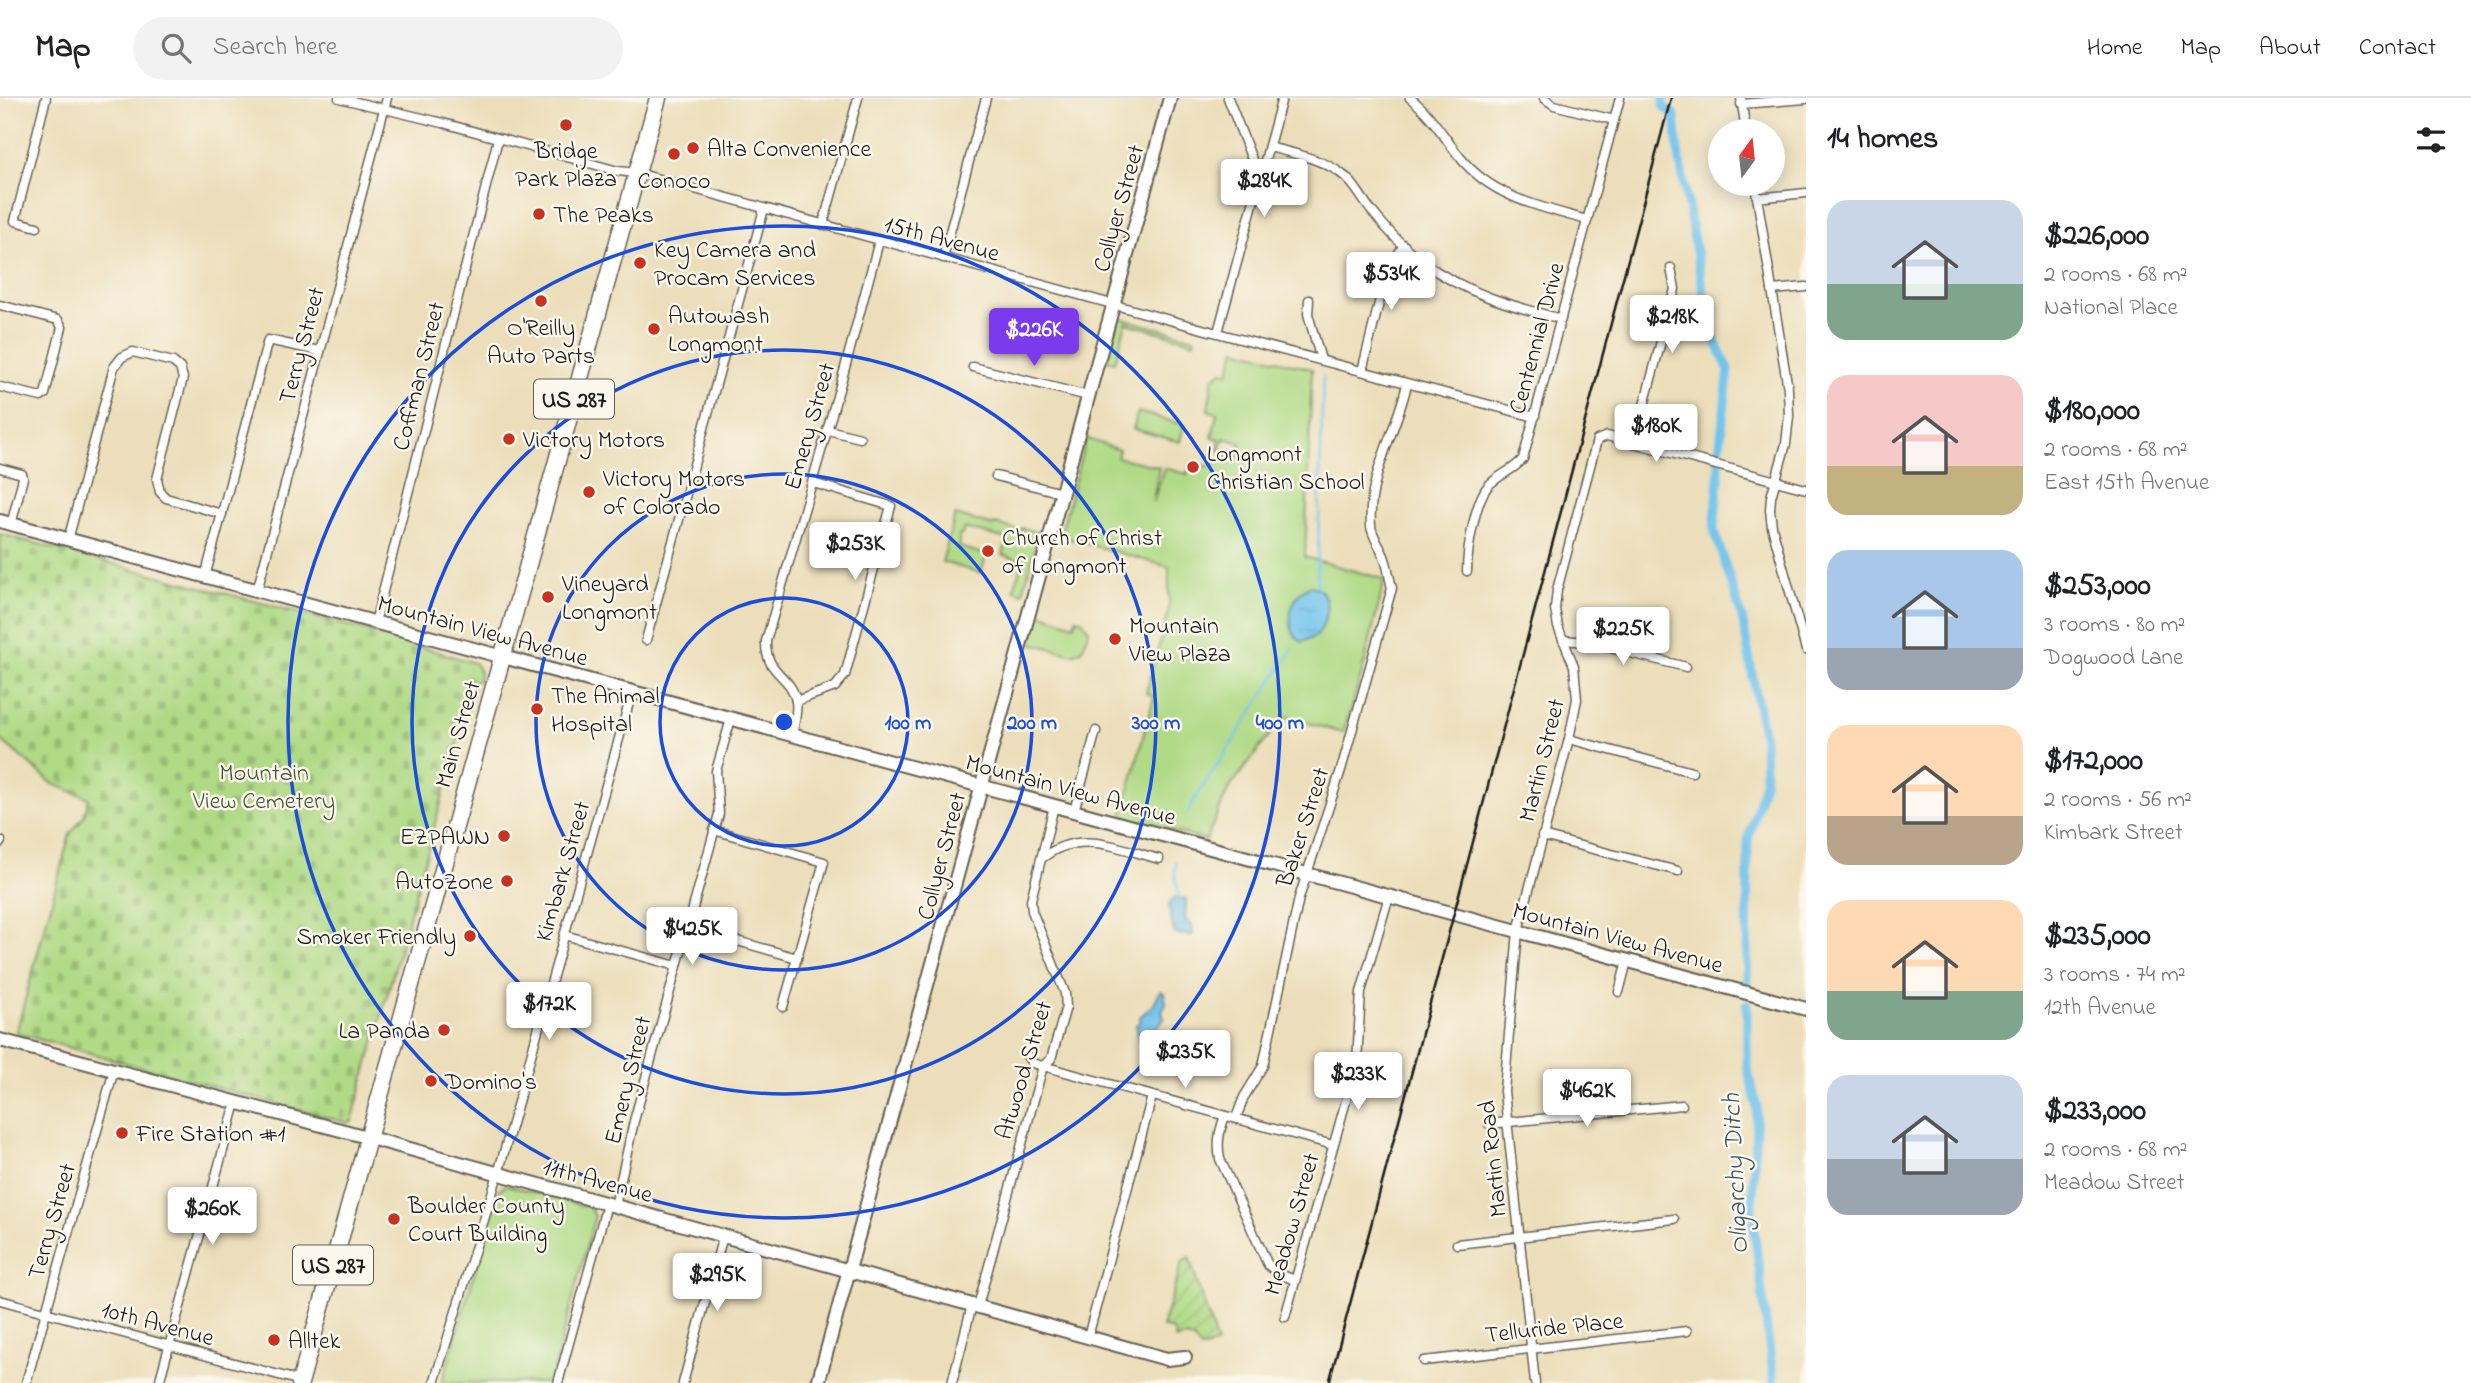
<!DOCTYPE html>
<html lang="en">
<head>
<meta charset="utf-8">
<style>
  body { margin:0; font-family:"Indie Flower",sans-serif; background:#f2f2f2; color:#202124; height:100vh; display:flex; flex-direction:column; font-size:26px; white-space:nowrap }
  * { box-sizing:border-box; margin:0 }
  p { font-size:23px; color:#757577 }
  .icon { flex:none; width:38px; height:38px; fill:none; stroke:currentColor; stroke-width:2; stroke-linecap:round; stroke-linejoin:round }
  .map { position:relative; flex:1; overflow:hidden }
  .details { display:flex; flex-direction:column; background:#fff; width:665px }
  .details>* { flex:none }
  .needle { width:46px; rotate:15deg }
  .controls { position:absolute; left:1708px; top:21px; display:grid; gap:14px }
  .controls a { display:grid; place-items:center; width:77px; height:77px; border-radius:50%; background:#fff; box-shadow:0 4px 18px #0003; font-size:35px }
  .price { position:absolute; translate:-50% -60px; padding:0 16px; border-radius:7px; background:#fff; color:#222; font-size:23px; line-height:46px; filter:drop-shadow(0 2px 4px #0008) }
  .price::after { content:''; position:absolute; left:50%; top:42px; width:21px; height:16px; margin-left:-10px; background:inherit; clip-path:polygon(0 0,100% 0,50% 100%) }
  .price.active { background:#7c3aed; color:#fff }
  ul { padding:0; list-style:none }
  li { display:flex; align-items:center; gap:21px; height:175px; padding:0 21px }
  li span { display:grid; place-items:center; flex:none; width:196px; height:140px; border-radius:21px; color:#555 }
  li>.icon { margin-inline-start:auto }
  span .icon { width:84px; height:84px; fill:#fffc; stroke-width:1 }
  li b { font-size:30px }
  h2 { display:flex; justify-content:space-between; align-items:center; height:84px; padding:0 21px; font-size:30px }
  header { display:flex; align-items:center; gap:42px; box-sizing:border-box; height:98px; padding:0 35px; background:#fff; border-bottom:2px solid #e0e0e0 }
  header strong { font-size:33px }
  nav { display:flex; gap:38px; margin-inline-start:auto; font-size:24px }
  .search { width:490px; height:63px; background:#f2f2f2; display:flex; align-items:center; gap:18px; box-sizing:border-box; padding:0 24px; border-radius:38px; color:#757577; font-size:26px }
  main { display:flex; flex:1; min-height:0 }
  .map>svg:first-child { display:block }
  .green { fill:#b0da86; stroke:#667b51; stroke-width:2 }
  .cemetery { fill:url(#cemetery-stones); stroke:#667b51; stroke-width:2 }
  .garden { fill:url(#garden-furrows); stroke:#667b51; stroke-width:2 }
  .water { fill:url(#water-ripples); stroke:#466f84; stroke-width:2 }
  .lines { fill:none; stroke-linecap:round; stroke-linejoin:round }
  .stream { stroke:#70c2ec; stroke-width:2.5 }
  .canal { stroke:#70c2ec; stroke-width:9 }
  .street-casing { stroke:#656053; stroke-width:11 }
  .secondary-casing { stroke:#656053; stroke-width:16 }
  .highway-casing { stroke:#656053; stroke-width:19 }
  .street { stroke:#fff; stroke-width:8 }
  .secondary { stroke:#fff; stroke-width:12 }
  .highway { stroke:#fff; stroke-width:16 }
  .rail { stroke:#1c1c1c; stroke-width:2.5 }
  .ring { fill:none; stroke:#1d4ed8; stroke-width:3.5 }
  .poi-dot { fill:#c8321e; stroke:#fbf7ec; stroke-width:2.5 }
  .labels { text-anchor:middle; stroke-width:5; stroke-linejoin:round; paint-order:stroke }
  .shield { fill:#fbf7ec; stroke:#5f5e5a; stroke-width:2 }
  .shield-label { font-size:23px; font-weight:bold; fill:#1c1c1c }
  .poi-label { font-size:24px; fill:#1c1c1c; stroke:#fbf7ec; text-anchor:start }
  .street-label { font-size:24px; fill:#1c1c1c; stroke:#fbf7ec }
  .park-label { font-size:24px; fill:#48553c; stroke:#fbf7ec }
  .water-label { font-size:26px; font-style:italic; fill:#395665; stroke:#fbf7ec }
  .centre { fill:#1d4ed8; stroke:#fbf7ec; stroke-width:3.5 }
  .ring-label { font-size:21px; text-anchor:middle; font-weight:bold; fill:#1d4ed8; stroke:#fbf7ec; stroke-width:5; stroke-linejoin:round; paint-order:stroke }
</style>
</head>
<body>
<header>
<strong>Map</strong>
<div class="search"><svg class="icon" aria-label="search" viewBox="0 0 24 24"><circle cx="10" cy="10" r="6"/><path d="M15 15l6 6"/></svg>Search here</div>
<nav><a>Home</a><a>Map</a><a>About</a><a>Contact</a></nav>
</header>
<main>
<div class="map">
<svg width="1806" height="1285" viewBox="0 0 1806 1285">
  <defs>
    <pattern id="cemetery-stones" width="16" height="16" patternUnits="userSpaceOnUse" patternTransform="scale(1.75)"><rect width="16" height="16" fill="#b0da86"/><path d="M2 7V4a2 2 0 0 1 4 0v3zM10 15v-3a2 2 0 0 1 4 0v3z" fill="#97ba73"/></pattern>
    <pattern id="garden-furrows" width="10" height="10" patternUnits="userSpaceOnUse" patternTransform="scale(1.75)"><rect width="10" height="10" fill="#b0da86"/><path d="M-1 1l2-2M0 10L10 0M9 11l2-2" fill="none" stroke="#97ba73"/></pattern>
    <pattern id="water-ripples" width="26" height="14" patternUnits="userSpaceOnUse" patternTransform="scale(1.75)"><rect width="26" height="14" fill="#70c2ec"/><path d="M2 4q2-2 4 0t4 0M15 11q2-2 4 0t4 0" fill="none" stroke="#60a6ca"/></pattern>
  </defs>
  <rect width="100%" height="100%" fill="#fbf7ec"/>
  <filter id="ink" filterUnits="userSpaceOnUse"><feTurbulence type="fractalNoise" baseFrequency=".0143" numOctaves="2"/><feDisplacementMap in="SourceGraphic" scale="14" xChannelSelector="R" yChannelSelector="G"/><feConvolveMatrix kernelMatrix="1 2 1 2 8 2 1 2 1" color-interpolation-filters="sRGB"/></filter>
  <filter id="wash" filterUnits="userSpaceOnUse"><feTurbulence type="fractalNoise" baseFrequency=".00686" numOctaves="4" result="noise"/><feDisplacementMap in="SourceGraphic" scale="28" xChannelSelector="R" yChannelSelector="G"/><feGaussianBlur stdDeviation="1.57" result="paint"/><feColorMatrix in="noise" values="0 0 0 0 0 0 0 0 0 0 0 0 0 0 0 0 0 1.4 0 .05"/><feComposite in="paint" operator="in"/></filter>
  <g filter="url(#wash)">
    <rect width="100%" height="100%" fill="#ecdeba"/>
    <g class="green">
      <polygon points="1119,220 1120,220 1195,240 1194,244 1126,225 1115,264 1107,262"/>
      <polygon points="1236,251 1312,271 1305,459 1383,481 1383,489 1362,575 1343,635 1284,618 1228,692 1206,742 1122,719 1154,598 1146,595 1169,511 1169,469 1060,438 1086,340 1119,352 1117,359 1159,369 1153,404 1164,370 1187,376 1192,364 1212,369 1214,363 1219,364 1221,356 1237,360 1241,345 1224,340 1220,353 1218,352 1220,341 1212,339 1217,315 1208,312 1213,280 1222,273 1229,274"/>
      <polygon points="1138,314 1184,327 1180,344 1133,331"/>
      <polygon points="955,417 994,428 995,426 1021,433 1022,430 1039,435 1023,495 1014,492 1022,463 1003,457 1007,441 964,430 962,437 959,437 959,449 986,457 982,473 980,475 942,464"/>
      <polygon points="1039,515 1074,527 1076,520 1082,522 1089,532 1082,552 1073,556 1031,545"/>
      <polygon points="507,1087 589,1109 595,1118 550,1285 442,1285 499,1091"/>
    </g>
    <polygon class="cemetery" points="0,436 368,533 475,565 480,574 478,583 475,583 352,1023 348,1025 16,935 70,736 84,718 89,700 53,686 0,641"/>
    <path class="garden" d="M1189,1159L1217,1246L1201,1251C1195,1242 1186,1235 1176,1242L1173,1232L1162,1229L1182,1165Z"/>
    <g class="water">
      <path d="M1309,488C1334,490 1328,523 1317,538L1302,544C1282,532 1290,497 1309,488Z"/>
      <polygon points="1175,799 1186,801 1185,822 1192,827 1193,837 1175,836 1171,822 1169,806"/>
      <polygon points="1160,893 1164,895 1166,905 1162,914 1164,920 1156,931 1155,949 1147,953 1141,949 1136,927 1140,924 1140,919 1154,906"/>
    </g>
    <g class="lines">
      <g class="stream">
        <polyline points="1317,488 1323,279"/>
        <polyline points="1188,715 1193,704 1293,551"/>
        <polyline points="1176,763 1175,775 1179,799"/>
      </g>
      <g class="canal">
        <polyline points="1664,0 1663,8 1675,17 1678,52 1710,232 1729,272 1719,354 1719,382 1714,431 1742,519 1764,640 1765,681 1748,742 1747,883"/>
        <polyline points="1747,906 1747,968 1757,1008 1752,1115 1774,1285"/>
      </g>
    </g>
  </g>
  <g filter="url(#ink)">
    <g class="lines">
      <defs>
        <g id="street">
          <polyline points="339,0 443,25 618,73 637,75 1206,232 1535,319"/>
          <polyline points="1228,0 1260,82"/>
          <path d="M1410,0C1431,16 1443,38 1459,58C1491,99 1540,109 1587,122"/>
          <polyline points="1544,0 1554,7 1614,22"/>
          <polyline points="1741,0 1746,33"/>
          <polyline points="1741,6 1806,1"/>
          <path d="M1269,49C1292,55 1319,60 1339,74C1353,83 1360,98 1370,111C1385,130 1403,149 1423,164C1464,195 1512,208 1561,221"/>
          <polyline points="1755,86 1788,291 1789,318 1786,346 1771,399 1770,412 1772,429 1806,552"/>
          <polyline points="1757,100 1806,95"/>
          <polyline points="823,127 858,0"/>
          <polyline points="37,129 15,123 46,0"/>
          <polyline points="943,160 986,0"/>
          <polyline points="1772,192 1806,189"/>
          <polyline points="1309,202 1308,216 1321,262"/>
          <polyline points="0,207 58,222 62,229 45,296 41,299 0,289"/>
          <polyline points="1218,234 1282,0"/>
          <polyline points="973,269 1088,298"/>
          <polyline points="1362,273 1387,173 1404,147"/>
          <polyline points="828,332 860,340"/>
          <polyline points="1634,345 1675,191 1671,170"/>
          <polyline points="0,370 22,376 23,380 11,427"/>
          <polyline points="996,378 1062,395"/>
          <polyline points="68,442 114,269 122,259 133,254 173,264 180,270 183,280 157,381 160,394 166,400 222,416"/>
          <path d="M1467,473C1467,453 1475,403 1488,388C1498,377 1513,373 1523,361L1620,0"/>
          <polyline points="205,479 268,242 319,253"/>
          <polyline points="257,493 387,0"/>
          <polyline points="375,525 498,41"/>
          <polyline points="646,542 764,111"/>
          <polyline points="1563,542 1587,544 1686,569"/>
          <polyline points="796,603 835,589 845,577 891,408 813,385"/>
          <path d="M792,637C794,626 798,614 796,603C791,576 765,577 766,543L842,281L879,143"/>
          <polyline points="1569,641 1692,674"/>
          <polyline points="1074,713 1096,633"/>
          <polyline points="714,732 824,764 783,909"/>
          <polyline points="1542,738 1678,773"/>
          <polyline points="0,745 1,743"/>
          <path d="M1041,761C1079,730 1117,750 1159,761"/>
          <polyline points="688,829 797,860"/>
          <polyline points="564,837 677,868"/>
          <polyline points="1619,894 1627,863"/>
          <polyline points="1025,955 1032,965 1333,1047"/>
          <path d="M1225,1018C1219,1034 1217,1045 1220,1061L1268,1167L1279,1176L1295,1182"/>
          <path d="M1236,1020L1244,999L1263,968L1299,800L1341,672L1392,490C1389,479 1388,468 1384,458C1380,448 1372,438 1371,428C1367,378 1397,333 1407,286"/>
          <polyline points="1489,1026 1682,1007"/>
          <polyline points="615,1108 634,1023 719,716 716,673 731,621"/>
          <polyline points="1457,1146 1674,1121"/>
          <polyline points="0,1202 301,1283"/>
          <polyline points="978,1208 1043,968 1051,961 1066,909 1065,895 1032,813 1031,802 1054,708"/>
          <polyline points="1285,1219 1357,964 1361,894 1389,798"/>
          <polyline points="1088,1239 1152,998"/>
          <polyline points="1424,1263 1687,1233"/>
          <polyline points="26,1285 114,972"/>
          <polyline points="159,1285 236,1005"/>
          <polyline points="434,1285 498,1076 632,594"/>
          <polyline points="558,1285 607,1106"/>
          <polyline points="683,1285 723,1138"/>
          <polyline points="952,1285 972,1207"/>
          <polyline points="1535,1285 1504,993 1518,833 1569,641 1577,601 1574,568 1558,529 1555,511 1557,492 1597,342 1607,338 1615,340 1806,391"/>
        </g>
        <g id="secondary">
          <polyline points="0,423 1806,911"/>
          <polyline points="0,942 352,1035 1167,1261 1185,1259"/>
          <polyline points="818,1285 1170,0"/>
        </g>
        <polyline id="highway" points="300,1285 658,0"/>
      </defs>
      <use href="#street" class="street-casing"/>
      <use href="#secondary" class="secondary-casing"/>
      <use href="#highway" class="highway-casing"/>
      <use href="#street" class="street"/>
      <use href="#secondary" class="secondary"/>
      <use href="#highway" class="highway"/>
      <polyline class="rail" points="1329,1285 1671,0"/>
    </g>
  </g>
  <g class="ring">
    <circle cx="784" cy="624" r="124"/>
    <circle cx="784" cy="624" r="248"/>
    <circle cx="784" cy="624" r="372"/>
    <circle cx="784" cy="624" r="496"/>
  </g>
  <g class="poi-dot">
    <circle cx="566" cy="27" r="7"/>
    <circle cx="693" cy="50" r="7"/>
    <circle cx="674" cy="56" r="7"/>
    <circle cx="539" cy="116" r="7"/>
    <circle cx="640" cy="165" r="7"/>
    <circle cx="541" cy="203" r="7"/>
    <circle cx="654" cy="231" r="7"/>
    <circle cx="509" cy="341" r="7"/>
    <circle cx="1193" cy="369" r="7"/>
    <circle cx="589" cy="394" r="7"/>
    <circle cx="988" cy="453" r="7"/>
    <circle cx="548" cy="499" r="7"/>
    <circle cx="1115" cy="541" r="7"/>
    <circle cx="537" cy="611" r="7"/>
    <circle cx="504" cy="738" r="7"/>
    <circle cx="507" cy="783" r="7"/>
    <circle cx="470" cy="838" r="7"/>
    <circle cx="444" cy="932" r="7"/>
    <circle cx="431" cy="983" r="7"/>
    <circle cx="122" cy="1035" r="7"/>
    <circle cx="394" cy="1121" r="7"/>
    <circle cx="274" cy="1242" r="7"/>
  </g>
  <g class="labels">
    <g class="shield">
      <rect x="534" y="281.5" width="80" height="39" rx="5"/>
      <rect x="293" y="1147.5" width="80" height="39" rx="5"/>
    </g>
    <g class="shield-label">
      <text x="574" y="309">US 287</text>
      <text x="333" y="1175">US 287</text>
    </g>
    <g class="poi-label">
      <text x="707" y="58">Alta Convenience</text>
      <text x="566" y="60" text-anchor="middle">Bridge<tspan x="566" dy="28">Park Plaza</tspan></text>
      <text x="674" y="90" text-anchor="middle">Conoco</text>
      <text x="553" y="124">The Peaks</text>
      <text x="654" y="159">Key Camera and<tspan x="654" dy="28">Procam Services</tspan></text>
      <text x="668" y="225">Autowash<tspan x="668" dy="28">Longmont</tspan></text>
      <text x="541" y="237" text-anchor="middle">O'Reilly<tspan x="541" dy="28">Auto Parts</tspan></text>
      <text x="523" y="349">Victory Motors</text>
      <text x="1207" y="363">Longmont<tspan x="1207" dy="28">Christian School</tspan></text>
      <text x="603" y="388">Victory Motors<tspan x="603" dy="28">of Colorado</tspan></text>
      <text x="1002" y="447">Church of Christ<tspan x="1002" dy="28">of Longmont</tspan></text>
      <text x="562" y="493">Vineyard<tspan x="562" dy="28">Longmont</tspan></text>
      <text x="1129" y="535">Mountain<tspan x="1129" dy="28">View Plaza</tspan></text>
      <text x="551" y="605">The Animal<tspan x="551" dy="28">Hospital</tspan></text>
      <text x="490" y="746" text-anchor="end">EZPAWN</text>
      <text x="493" y="791" text-anchor="end">AutoZone</text>
      <text x="456" y="846" text-anchor="end">Smoker Friendly</text>
      <text x="430" y="940" text-anchor="end">La Panda</text>
      <text x="445" y="991">Domino's</text>
      <text x="136" y="1043">Fire Station #1</text>
      <text x="408" y="1115">Boulder County<tspan x="408" dy="28">Court Building</tspan></text>
      <text x="288" y="1250">Alltek</text>
    </g>
    <g class="street-label">
      <text transform="translate(1118 110) rotate(-74)" y="8">Collyer Street</text>
      <text transform="translate(942 140) rotate(15)" y="8">15th Avenue</text>
      <text transform="translate(1536 240) rotate(-75)" y="8">Centennial Drive</text>
      <text transform="translate(301 247) rotate(-75)" y="8">Terry Street</text>
      <text transform="translate(418 278) rotate(-76)" y="8">Coffman Street</text>
      <text transform="translate(809 328) rotate(-74)" y="8">Emery Street</text>
      <text transform="translate(483 532) rotate(15)" y="8">Mountain View Avenue</text>
      <text transform="translate(457 636) rotate(-74)" y="8">Main Street</text>
      <text transform="translate(1541 662) rotate(-76)" y="8">Martin Street</text>
      <text transform="translate(1071 691) rotate(15)" y="8">Mountain View Avenue</text>
      <text transform="translate(1302 729) rotate(-72)" y="8">Baker Street</text>
      <text transform="translate(941 758) rotate(-75)" y="8">Collyer Street</text>
      <text transform="translate(562 773) rotate(-74)" y="8">Kimbark Street</text>
      <text transform="translate(1618 839) rotate(15)" y="8">Mountain View Avenue</text>
      <text transform="translate(1023 972) rotate(-73)" y="8">Atwood Street</text>
      <text transform="translate(627 982) rotate(-76)" y="8">Emery Street</text>
      <text transform="translate(1492 1061) rotate(-96)" y="8">Martin Road</text>
      <text transform="translate(598 1082) rotate(15)" y="8">11th Avenue</text>
      <text transform="translate(51 1123) rotate(-74)" y="8">Terry Street</text>
      <text transform="translate(1291 1126) rotate(-74)" y="8">Meadow Street</text>
      <text transform="translate(158 1225) rotate(15)" y="8">10th Avenue</text>
      <text transform="translate(1554 1229) rotate(-6)" y="8">Telluride Place</text>
    </g>
    <g class="park-label">
      <text x="264" y="682">Mountain<tspan x="264" dy="28">View Cemetery</tspan></text>
    </g>
    <g class="water-label">
      <text transform="translate(1734 1076) rotate(-93)" y="9">Oligarchy Ditch</text>
    </g>
  </g>
  <circle cx="784" cy="624" r="10" class="centre"/>
  <g class="ring-label">
    <text x="908" y="631">100 m</text>
    <text x="1032" y="631">200 m</text>
    <text x="1156" y="631">300 m</text>
    <text x="1280" y="631">400 m</text>
  </g>
</svg>
<div class="controls">
<a><svg class="needle" viewBox="-14 -14 28 28"><path d="M0-13l5 13h-10z" fill="#e53935"/><path d="M0 13l5-13h-10z" fill="#757577"/></svg></a>
</div>
<b class="price" style="left:1264px;top:121px">$284K</b>
<b class="price" style="left:1391px;top:214px">$534K</b>
<b class="price" style="left:1672px;top:257px">$218K</b>
<b class="price active" style="left:1034px;top:270px">$226K</b>
<b class="price" style="left:1656px;top:366px">$180K</b>
<b class="price" style="left:855px;top:484px">$253K</b>
<b class="price" style="left:1623px;top:569px">$225K</b>
<b class="price" style="left:692px;top:869px">$425K</b>
<b class="price" style="left:549px;top:944px">$172K</b>
<b class="price" style="left:1185px;top:992px">$235K</b>
<b class="price" style="left:1358px;top:1014px">$233K</b>
<b class="price" style="left:1587px;top:1031px">$462K</b>
<b class="price" style="left:212px;top:1149px">$260K</b>
<b class="price" style="left:717px;top:1215px">$295K</b>
</div>
<section class="details">
<h2>14 homes<svg class="icon" aria-label="filters" viewBox="0 0 24 24"><path d="M4 7h16M4 17h16"/><circle cx="9" cy="7" r="2"/><circle cx="15" cy="17" r="2"/></svg></h2>
<ul>
<li><span style="background:linear-gradient(#c9d6e8 60%,#7fa58c 0)"><svg class="icon" aria-label="home" viewBox="0 0 24 24"><path d="M3 11l9-7 9 7M6 9v11h12V9"/></svg></span><div><b>$226,000</b><p>2 rooms · 68 m²</p><p>National Place</p></div></li>
<li><span style="background:linear-gradient(#f6c9c9 65%,#c2b280 0)"><svg class="icon" aria-label="home" viewBox="0 0 24 24"><path d="M3 11l9-7 9 7M6 9v11h12V9"/></svg></span><div><b>$180,000</b><p>2 rooms · 68 m²</p><p>East 15th Avenue</p></div></li>
<li><span style="background:linear-gradient(#a9c7e8 70%,#9aa5b1 0)"><svg class="icon" aria-label="home" viewBox="0 0 24 24"><path d="M3 11l9-7 9 7M6 9v11h12V9"/></svg></span><div><b>$253,000</b><p>3 rooms · 80 m²</p><p>Dogwood Lane</p></div></li>
<li><span style="background:linear-gradient(#ffd9b3 65%,#b9a48a 0)"><svg class="icon" aria-label="home" viewBox="0 0 24 24"><path d="M3 11l9-7 9 7M6 9v11h12V9"/></svg></span><div><b>$172,000</b><p>2 rooms · 56 m²</p><p>Kimbark Street</p></div></li>
<li><span style="background:linear-gradient(#ffd9b3 65%,#7fa58c 0)"><svg class="icon" aria-label="home" viewBox="0 0 24 24"><path d="M3 11l9-7 9 7M6 9v11h12V9"/></svg></span><div><b>$235,000</b><p>3 rooms · 74 m²</p><p>12th Avenue</p></div></li>
<li><span style="background:linear-gradient(#c9d6e8 60%,#9aa5b1 0)"><svg class="icon" aria-label="home" viewBox="0 0 24 24"><path d="M3 11l9-7 9 7M6 9v11h12V9"/></svg></span><div><b>$233,000</b><p>2 rooms · 68 m²</p><p>Meadow Street</p></div></li>
</ul>
</section>
</main>
</body>
</html>
